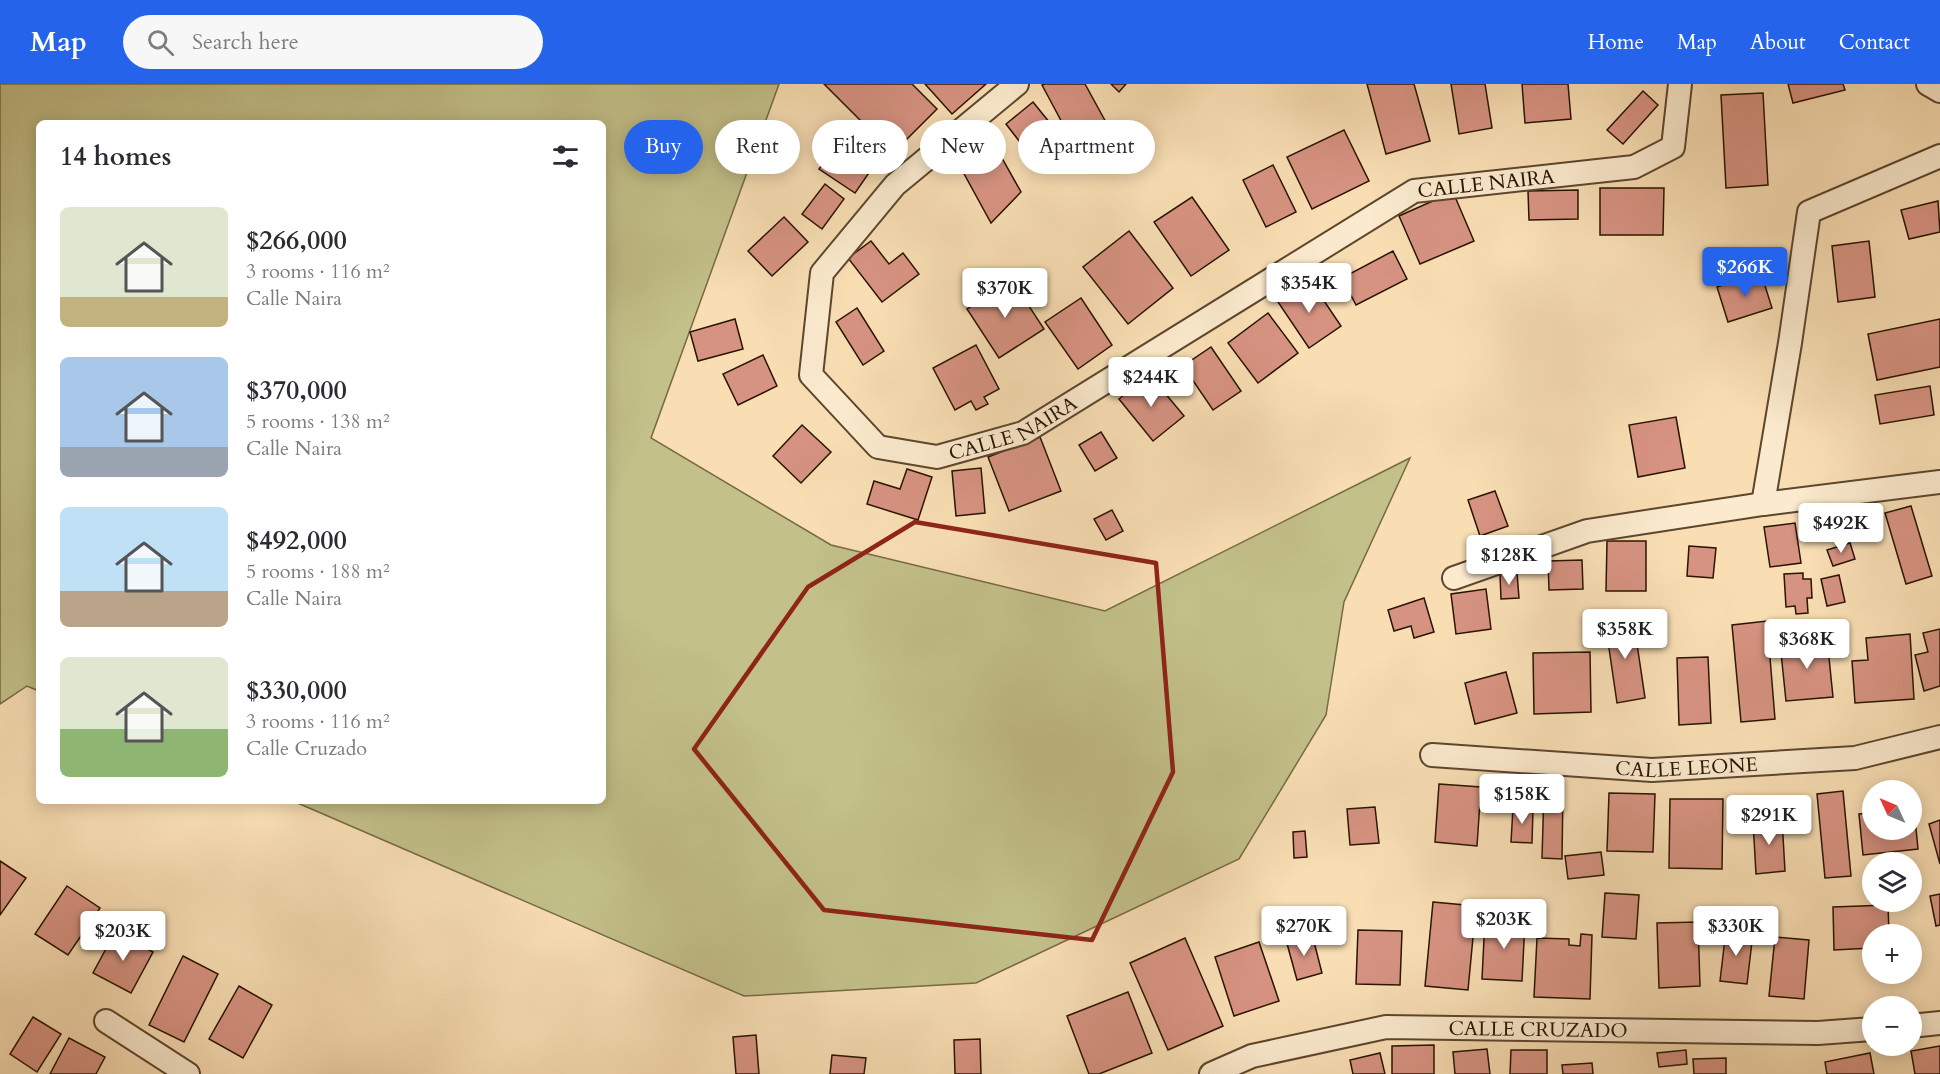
<!DOCTYPE html>
<html lang="en">
<head>
<meta charset="utf-8">
<style>
  body { margin:0; font-family:Cardo,serif; background:#f7f7f7; color:#2b2b33; height:100vh; display:flex; flex-direction:column; font-size:22px; white-space:nowrap }
  * { box-sizing:border-box; margin:0 }
  p { font-size:20px; color:#7c7c81 }
  .icon { flex:none; width:33px; height:33px; fill:none; stroke:currentColor; stroke-width:2; stroke-linecap:round; stroke-linejoin:round }
  .map { position:relative; flex:1; overflow:hidden }
  .side { position:absolute; left:36px; top:36px; width:570px; height:684px; display:flex; flex-direction:column; background:#fff; border-radius:9px; box-shadow:0 3px 15px #0003 }
  .side>* { flex:none }
  .guide { position:absolute; left:624px; top:36px; width:570px; height:54px; display:flex; gap:12px }
  .needle { width:39px; rotate:314deg }
  .tools { position:absolute; left:1862px; top:696px; display:grid; gap:12px }
  .tools a { display:grid; place-items:center; width:60px; height:60px; border-radius:50%; background:#fff; box-shadow:0 3px 15px #0003; font-size:30px }
  .price { position:absolute; translate:-50% -51px; padding:0 14px; border-radius:6px; background:#fff; color:#222; font-size:20px; line-height:39px; filter:drop-shadow(0 2px 3px #0008) }
  .price::after { content:''; position:absolute; left:50%; top:36px; width:18px; height:14px; margin-left:-9px; background:inherit; clip-path:polygon(0 0,100% 0,50% 100%) }
  .price.on { background:#2563eb; color:#fff }
  ul { padding:0; list-style:none }
  li { display:flex; align-items:center; gap:18px; height:150px; padding:0 24px }
  li span { display:grid; place-items:center; flex:none; width:168px; height:120px; border-radius:9px; color:#555 }
  li>.icon { margin-inline-start:auto }
  span .icon { width:72px; height:72px; fill:#fffc; stroke-width:1 }
  li b { font-size:26px }
  h2 { display:flex; justify-content:space-between; align-items:center; height:72px; padding:0 24px; font-size:26px }
  .tag { padding:0 21px; border-radius:27px; background:#fff; box-shadow:0 3px 15px #0003; font-size:21px; line-height:54px }
  .tag.on { background:#2563eb; color:#fff }
  header { display:flex; align-items:center; gap:36px; box-sizing:border-box; height:84px; padding:0 30px; background:#2563eb; color:#fff }
  header strong { font-size:28px }
  nav { display:flex; gap:33px; margin-inline-start:auto; font-size:21px }
  .search { width:420px; height:54px; background:#f7f7f7; display:flex; align-items:center; gap:15px; box-sizing:border-box; padding:0 21px; border-radius:33px; color:#7c7c81; font-size:22px }
  .map>svg:first-child { display:block }
  .green { fill:#c3c089; stroke:#766a45; stroke-width:1.5 }
  .building { fill:#d79382; stroke:#291401; stroke-width:1.5 }
  .lines { fill:none; stroke-linecap:round; stroke-linejoin:round }
  .minor-casing { stroke:#5d462e; stroke-width:26 }
  .minor { stroke:#fbeace; stroke-width:22 }
  .marked { fill:none; stroke:#8f2418; stroke-width:4.5; stroke-linejoin:round }
  .labels { text-anchor:middle; stroke-width:5; stroke-linejoin:round; paint-order:stroke }
  .street-label { font-size:20px; fill:#291401; stroke:#fbeace }
</style>
</head>
<body>
<header>
<strong>Map</strong>
<div class="search"><svg class="icon" aria-label="search" viewBox="0 0 24 24"><circle cx="10" cy="10" r="6"/><path d="M15 15l6 6"/></svg>Search here</div>
<nav><a>Home</a><a>Map</a><a>About</a><a>Contact</a></nav>
</header>
<div class="map">
<svg width="1940" height="990" viewBox="0 0 1940 990">
  <rect width="100%" height="100%" fill="#f9deb4"/>
  <filter id="stains"><feTurbulence type="fractalNoise" baseFrequency=".00333" numOctaves="4"/><feColorMatrix values="0 0 0 0 .2 0 0 0 0 .09 0 0 0 0 .02 0 0 0 .5 -.17"/></filter>
  <radialGradient id="worn" r=".72"><stop offset=".6" stop-color="#630" stop-opacity="0"/><stop offset="1" stop-color="#630" stop-opacity=".3"/></radialGradient>
  <polygon class="green" points="0,0 779,0 651,354 831,461 1105,527 1410,374 1344,518 1326,631 1239,775 976,899 744,912 293,717 603,717 603,39 39,39 39,607 27,602 0,620"/>
  <g class="building">
    <polygon points="824,0 912,0 937,25 893,69"/>
    <polygon points="925,0 986,0 952,30"/>
    <polygon points="1045,0 1085,0 1114,53 1080,72 1042,1"/>
    <polygon points="1111,0 1126,0 1119,8"/>
    <polygon points="1367,0 1414,0 1430,57 1386,70"/>
    <polygon points="1451,0 1485,0 1492,44 1459,50"/>
    <polygon points="1522,0 1568,0 1571,35 1525,39"/>
    <polygon points="1788,0 1843,0 1845,6 1793,19"/>
    <polygon points="1643,7 1658,21 1623,60 1607,46"/>
    <polygon points="1763,9 1768,101 1726,104 1721,11"/>
    <polygon points="1033,18 1054,44 1026,66 1006,40"/>
    <polygon points="851,39 887,63 855,109 819,85"/>
    <polygon points="1344,46 1369,97 1312,125 1287,73"/>
    <polygon points="998,67 1021,108 991,139 962,86"/>
    <polygon points="1273,81 1296,128 1266,143 1243,96"/>
    <polygon points="825,100 844,115 822,145 802,130"/>
    <polygon points="1600,104 1664,104 1663,151 1600,151"/>
    <polygon points="1578,106 1578,135 1529,136 1528,107"/>
    <polygon points="1453,108 1474,157 1420,180 1399,132"/>
    <polygon points="1192,113 1229,166 1191,192 1154,138"/>
    <polygon points="1938,117 1940,148 1909,155 1901,126"/>
    <polygon points="784,133 808,158 772,192 748,167"/>
    <polygon points="1129,147 1173,204 1128,240 1083,183"/>
    <polygon points="871,157 889,180 903,169 919,190 882,218 848,174"/>
    <polygon points="1869,157 1875,213 1838,218 1832,162"/>
    <polygon points="1393,167 1407,195 1356,221 1342,194"/>
    <polygon points="1761,189 1772,224 1728,238 1717,203"/>
    <polygon points="1012,196 1044,245 999,274 967,225"/>
    <polygon points="1310,196 1341,242 1309,264 1278,218"/>
    <polygon points="1081,214 1112,261 1078,285 1045,238"/>
    <polygon points="857,224 884,267 863,281 836,238"/>
    <polygon points="1268,229 1298,269 1258,299 1228,259"/>
    <polygon points="735,235 743,265 698,277 690,248"/>
    <polygon points="1940,235 1940,283 1877,296 1868,250"/>
    <polygon points="976,261 999,305 984,313 988,320 976,326 971,317 955,326 933,284"/>
    <polygon points="1211,263 1241,307 1213,326 1183,282"/>
    <polygon points="763,271 777,302 738,321 723,290"/>
    <polygon points="1149,290 1184,332 1153,357 1119,315"/>
    <polygon points="1930,302 1934,331 1880,340 1875,311"/>
    <polygon points="1676,333 1685,384 1638,393 1629,341"/>
    <polygon points="802,341 831,368 801,399 773,372"/>
    <polygon points="1101,348 1117,374 1095,387 1079,361"/>
    <polygon points="1040,353 1061,407 1009,427 988,373"/>
    <polygon points="981,384 985,429 956,432 952,387"/>
    <polygon points="907,385 932,393 918,436 867,420 874,397 900,405"/>
    <polygon points="1495,407 1508,442 1480,452 1468,416"/>
    <polygon points="1870,417 1872,438 1854,439 1852,419"/>
    <polygon points="1911,422 1932,492 1906,500 1885,429"/>
    <polygon points="1112,426 1123,447 1106,456 1094,435"/>
    <polygon points="1795,439 1801,479 1770,483 1764,443"/>
    <polygon points="1607,457 1646,457 1646,507 1606,507"/>
    <polygon points="1850,459 1855,475 1833,482 1827,466"/>
    <polygon points="1689,462 1716,464 1713,494 1687,492"/>
    <polygon points="1582,476 1583,505 1549,506 1548,477"/>
    <polygon points="1517,489 1519,514 1501,515 1500,490"/>
    <polygon points="1803,489 1803,495 1811,495 1812,514 1807,514 1808,529 1796,530 1795,522 1786,523 1784,490"/>
    <polygon points="1839,491 1845,518 1827,522 1821,495"/>
    <polygon points="1486,505 1491,545 1456,550 1451,510"/>
    <polygon points="1424,514 1434,548 1414,554 1411,542 1394,547 1388,526"/>
    <polygon points="1633,533 1645,614 1617,619 1605,537"/>
    <polygon points="1767,537 1775,635 1741,638 1732,541"/>
    <polygon points="1940,545 1940,602 1924,607 1915,571 1928,568 1923,549"/>
    <polygon points="1910,550 1914,615 1855,619 1852,577 1868,576 1866,554"/>
    <polygon points="1827,554 1833,613 1786,617 1780,559"/>
    <polygon points="1590,568 1591,628 1534,630 1533,569"/>
    <polygon points="1708,573 1711,639 1679,641 1677,574"/>
    <polygon points="1506,588 1517,629 1475,640 1465,599"/>
    <polygon points="1439,700 1481,703 1477,762 1435,758"/>
    <polygon points="1544,706 1563,706 1562,775 1542,774"/>
    <polygon points="1843,707 1851,792 1825,794 1817,710"/>
    <polygon points="1609,709 1655,710 1653,768 1607,767"/>
    <polygon points="1670,715 1723,715 1722,785 1669,784"/>
    <polygon points="1375,723 1379,759 1350,761 1347,725"/>
    <polygon points="1513,724 1533,724 1532,759 1511,758"/>
    <polygon points="1911,724 1914,724 1918,765 1863,771 1859,730 1872,729 1872,746 1911,746"/>
    <polygon points="1782,735 1785,787 1756,790 1753,737"/>
    <polygon points="1940,736 1940,780 1929,740"/>
    <polygon points="1305,747 1307,773 1294,774 1293,748"/>
    <polygon points="1601,768 1604,791 1568,795 1565,772"/>
    <polygon points="0,777 26,794 0,831"/>
    <polygon points="67,802 100,824 68,871 35,850"/>
    <polygon points="1605,809 1639,811 1636,855 1602,853"/>
    <polygon points="1940,810 1940,841 1936,842 1930,812"/>
    <polygon points="1433,818 1476,822 1468,906 1425,902"/>
    <polygon points="1888,821 1889,850 1872,850 1872,864 1834,866 1833,823"/>
    <polygon points="1485,835 1525,837 1522,897 1482,895"/>
    <polygon points="1698,838 1700,902 1659,904 1657,839"/>
    <polygon points="1358,846 1402,847 1400,901 1356,900"/>
    <polygon points="1726,846 1753,849 1747,900 1720,897"/>
    <polygon points="115,848 153,868 131,909 93,889"/>
    <polygon points="1312,850 1322,889 1297,896 1286,856"/>
    <polygon points="1581,850 1592,851 1590,915 1534,913 1537,854 1569,855 1569,861 1580,862"/>
    <polygon points="1775,853 1809,856 1804,915 1769,912"/>
    <polygon points="1185,854 1223,942 1168,966 1130,879"/>
    <polygon points="1259,858 1279,917 1234,932 1215,873"/>
    <polygon points="183,872 218,890 184,958 149,941"/>
    <polygon points="239,902 272,921 243,974 209,955"/>
    <polygon points="1128,908 1152,969 1099,990 1089,990 1067,932"/>
    <polygon points="33,933 61,950 37,988 10,970"/>
    <polygon points="756,951 759,990 736,990 733,953"/>
    <polygon points="69,954 105,973 96,990 50,990"/>
    <polygon points="980,955 981,990 955,990 954,956"/>
    <polygon points="1434,961 1434,990 1392,990 1392,962"/>
    <polygon points="1940,962 1940,990 1915,990 1911,967"/>
    <polygon points="1487,965 1490,990 1455,990 1453,968"/>
    <polygon points="1511,966 1547,966 1547,990 1510,990"/>
    <polygon points="1686,966 1687,980 1659,983 1657,969"/>
    <polygon points="1380,969 1385,990 1353,990 1350,976"/>
    <polygon points="1870,969 1874,990 1827,990 1825,978"/>
    <polygon points="832,971 866,974 864,990 830,990"/>
    <polygon points="1726,974 1726,990 1694,990 1693,975"/>
    <polygon points="1592,979 1593,990 1563,990 1562,981"/>
  </g>
  <g class="lines">
    <defs>
      <g id="minor">
        <path id="s1" d="M1017,0L895,101L822,189L811,291L878,363L937,373L1023,349L1414,107L1634,83L1673,63L1680,0"/>
        <polyline points="1928,0 1940,7"/>
        <polyline points="1763,420 1790,259 1809,128 1940,72"/>
        <polyline points="1454,494 1587,447 1763,420 1940,398"/>
        <path id="s2" d="M1432,671L1652,686L1855,674L1940,653"/>
        <polyline points="106,937 188,990"/>
        <polyline points="1911,942 1940,939"/>
        <path id="s3" d="M1211,990L1252,972L1386,943L1818,949L1872,945"/>
      </g>
    </defs>
    <use href="#minor" class="minor-casing"/>
    <use href="#minor" class="minor"/>
  </g>
  <path class="marked" d="M915,438L1156,479L1173,688L1092,856L824,826L694,665L808,503Z"/>
  <g class="labels">
    <g class="street-label">
      <text dy="7" stroke="none"><textPath href="#s1" startOffset="1155">CALLE NAIRA</textPath></text>
      <text dy="7" stroke="none"><textPath href="#s1" startOffset="615">CALLE NAIRA</textPath></text>
      <text dy="7" stroke="none"><textPath href="#s2" startOffset="255">CALLE LEONE</textPath></text>
      <text dy="7" stroke="none"><textPath href="#s3" startOffset="334">CALLE CRUZADO</textPath></text>
    </g>
  </g>
  <rect width="100%" height="100%" filter="url(#stains)"/>
  <rect width="100%" height="100%" fill="url(#worn)"/>
</svg>
<div class="tools">
<a><svg class="needle" viewBox="-14 -14 28 28"><path d="M0-13l5 13h-10z" fill="#e53935"/><path d="M0 13l5-13h-10z" fill="#7c7c81"/></svg></a>
<a><svg class="icon" aria-label="layers" viewBox="0 0 24 24"><path d="M12 4l9 5-9 5-9-5zM3 14l9 5 9-5"/></svg></a>
<a>+</a>
<a>−</a>
</div>
<b class="price on" style="left:1745px;top:214px">$266K</b>
<b class="price" style="left:1309px;top:230px">$354K</b>
<b class="price" style="left:1005px;top:235px">$370K</b>
<b class="price" style="left:1151px;top:324px">$244K</b>
<b class="price" style="left:1841px;top:470px">$492K</b>
<b class="price" style="left:1509px;top:502px">$128K</b>
<b class="price" style="left:1625px;top:576px">$358K</b>
<b class="price" style="left:1807px;top:586px">$368K</b>
<b class="price" style="left:1522px;top:741px">$158K</b>
<b class="price" style="left:1769px;top:762px">$291K</b>
<b class="price" style="left:1504px;top:866px">$203K</b>
<b class="price" style="left:1304px;top:873px">$270K</b>
<b class="price" style="left:1736px;top:873px">$330K</b>
<b class="price" style="left:123px;top:878px">$203K</b>
<div class="guide">
<a class="tag on">Buy</a>
<a class="tag">Rent</a>
<a class="tag">Filters</a>
<a class="tag">New</a>
<a class="tag">Apartment</a>
</div>
<section class="side">
<h2>14 homes<svg class="icon" aria-label="filters" viewBox="0 0 24 24"><path d="M4 7h16M4 17h16"/><circle cx="9" cy="7" r="2"/><circle cx="15" cy="17" r="2"/></svg></h2>
<ul>
<li><span style="background:linear-gradient(#dfe7d0 75%,#c2b280 0)"><svg class="icon" aria-label="home" viewBox="0 0 24 24"><path d="M3 11l9-7 9 7M6 9v11h12V9"/></svg></span><div><b>$266,000</b><p>3 rooms · 116 m²</p><p>Calle Naira</p></div></li>
<li><span style="background:linear-gradient(#a9c7e8 75%,#9aa5b1 0)"><svg class="icon" aria-label="home" viewBox="0 0 24 24"><path d="M3 11l9-7 9 7M6 9v11h12V9"/></svg></span><div><b>$370,000</b><p>5 rooms · 138 m²</p><p>Calle Naira</p></div></li>
<li><span style="background:linear-gradient(#bfe0f5 70%,#b9a48a 0)"><svg class="icon" aria-label="home" viewBox="0 0 24 24"><path d="M3 11l9-7 9 7M6 9v11h12V9"/></svg></span><div><b>$492,000</b><p>5 rooms · 188 m²</p><p>Calle Naira</p></div></li>
<li><span style="background:linear-gradient(#dfe7d0 60%,#8fb573 0)"><svg class="icon" aria-label="home" viewBox="0 0 24 24"><path d="M3 11l9-7 9 7M6 9v11h12V9"/></svg></span><div><b>$330,000</b><p>3 rooms · 116 m²</p><p>Calle Cruzado</p></div></li>
</ul>
</section>
</div>
</body>
</html>
